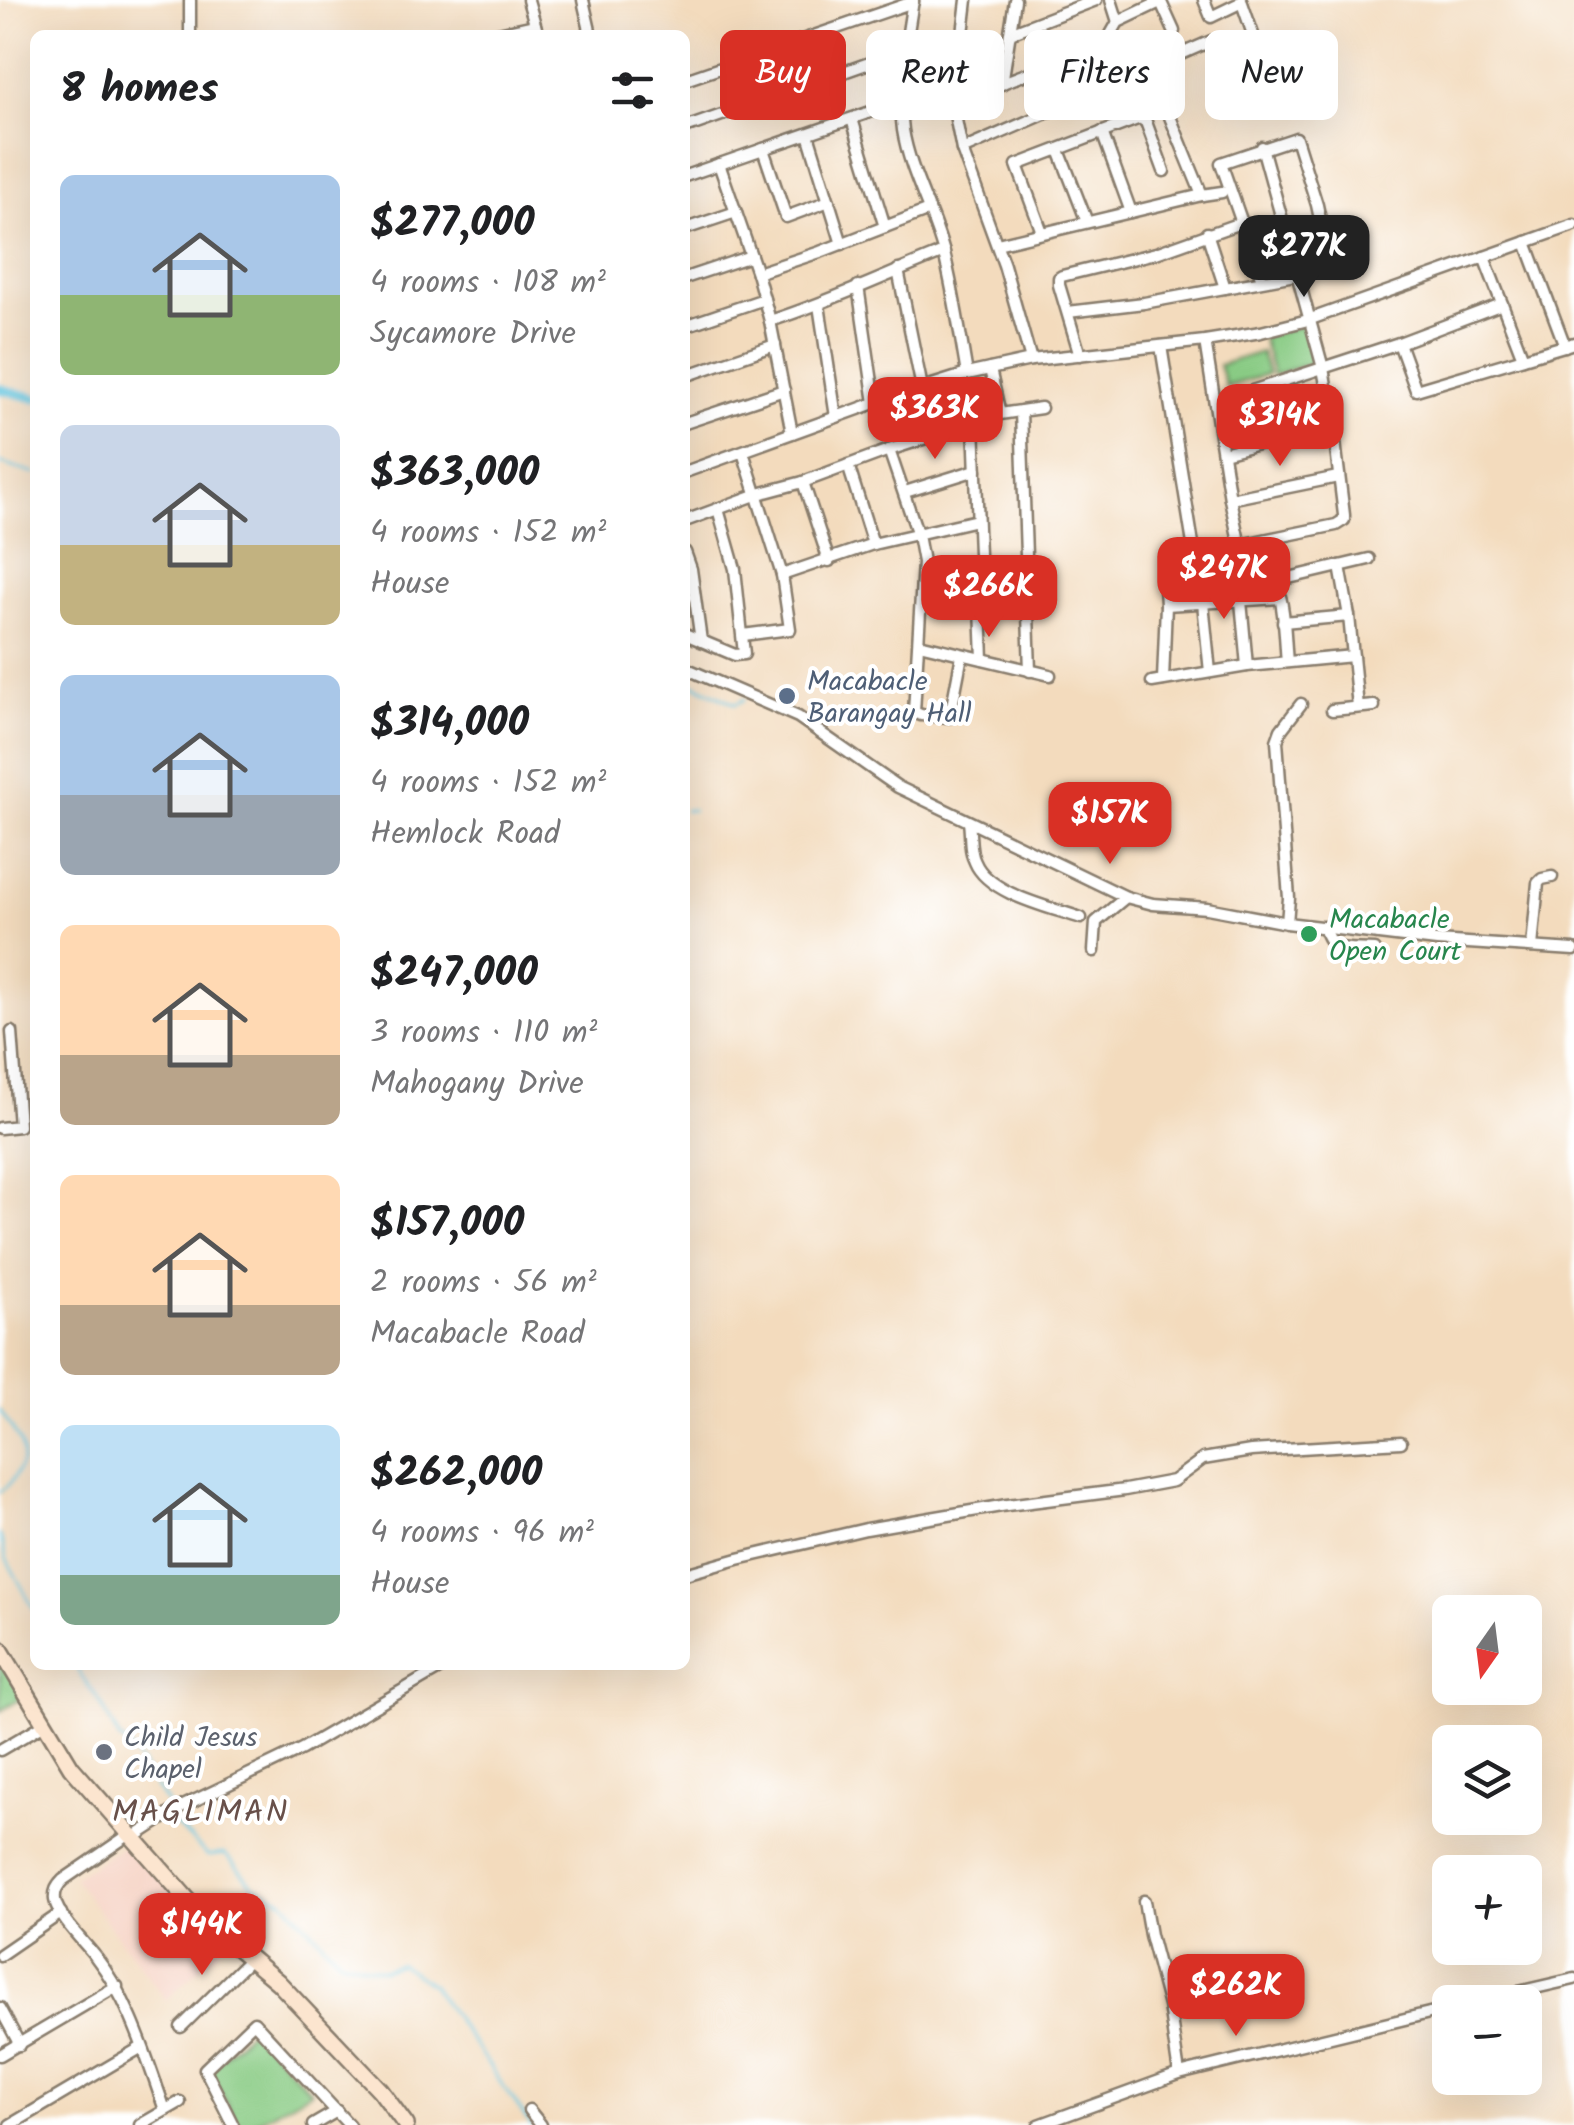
<!DOCTYPE html>
<html lang="en">
<head>
<meta charset="utf-8">
<style>
  body { margin:0; font-family:Kalam,sans-serif; background:#f6f6f6; color:#202124; height:100vh; display:flex; flex-direction:column; font-size:38px; white-space:nowrap }
  * { box-sizing:border-box; margin:0 }
  p { font-size:32px; color:#757577 }
  .icon { flex:none; width:55px; height:55px; fill:none; stroke:currentColor; stroke-width:2; stroke-linecap:round; stroke-linejoin:round }
  .map { position:relative; flex:1; overflow:hidden }
  .panel { position:absolute; left:30px; top:30px; width:660px; height:1640px; display:flex; flex-direction:column; background:#fff; border-radius:15px; box-shadow:0 10px 40px #0002 }
  .panel>* { flex:none }
  .banner { position:absolute; left:720px; top:30px; width:702px; height:90px; display:flex; gap:20px }
  .needle { width:65px; rotate:194deg }
  .controls { position:absolute; left:1432px; top:1595px; display:grid; gap:20px }
  .controls a { display:grid; place-items:center; width:110px; height:110px; border-radius:15px; background:#fff; box-shadow:0 10px 40px #0002; font-size:50px }
  .price { position:absolute; translate:-50% -85px; padding:0 22px; border-radius:20px; background:#d93025; color:#fff; font-size:32px; line-height:65px; filter:drop-shadow(0 2px 5px #0008) }
  .price::after { content:''; position:absolute; left:50%; top:60px; width:30px; height:22px; margin-left:-15px; background:inherit; clip-path:polygon(0 0,100% 0,50% 100%) }
  .price.current { background:#222; color:#fff }
  ul { padding:0; list-style:none }
  li { display:flex; align-items:center; gap:30px; height:250px; padding:0 30px }
  li span { display:grid; place-items:center; flex:none; width:280px; height:200px; border-radius:15px; color:#555 }
  li>.icon { margin-inline-start:auto }
  span .icon { width:120px; height:120px; fill:#fffc; stroke-width:1 }
  li b { font-size:42px }
  h2 { display:flex; justify-content:space-between; align-items:center; height:120px; padding:0 30px; font-size:42px }
  .pill { padding:0 35px; border-radius:15px; background:#fff; box-shadow:0 10px 40px #0002; font-size:35px; line-height:90px }
  .pill.current { background:#d93025; color:#fff }
  .map>svg:first-child { display:block }
  .built { fill:#f6d2c3 }
  .green { fill:#88cb83; stroke:#527450; stroke-width:2.5 }
  .lines { fill:none; stroke-linecap:round; stroke-linejoin:round }
  .stream { stroke:#62c6e0; stroke-width:2.5 }
  .canal { stroke:#62c6e0; stroke-width:10 }
  .street-casing { stroke:#887c6c; stroke-width:15 }
  .secondary-casing { stroke:#887c6c; stroke-width:20 }
  .street { stroke:#fff; stroke-width:10 }
  .secondary { stroke:#fce5cf; stroke-width:15 }
  .service-dot { fill:#5c6f8a; stroke:#fff; stroke-width:4 }
  .leisure-dot { fill:#2e9e5b; stroke:#fff; stroke-width:4 }
  .worship-dot { fill:#6b7280; stroke:#fff; stroke-width:4 }
  .labels { text-anchor:middle; stroke-width:8; stroke-linejoin:round; paint-order:stroke }
  .service-label { font-size:28px; fill:#4e5e75; stroke:#fff; text-anchor:start }
  .leisure-label { font-size:28px; fill:#27864d; stroke:#fff; text-anchor:start }
  .worship-label { font-size:28px; fill:#5b616d; stroke:#fff; text-anchor:start }
  .quarter-label { font-size:32px; letter-spacing:2.5px; fill:#68504a; stroke:#fff }
</style>
</head>
<body>
<div class="map">
<svg width="1574" height="2125" viewBox="0 0 1574 2125">
  <rect width="100%" height="100%" fill="#fff"/>
  <filter id="ink" filterUnits="userSpaceOnUse"><feTurbulence type="fractalNoise" baseFrequency=".01" numOctaves="2"/><feDisplacementMap in="SourceGraphic" scale="20" xChannelSelector="R" yChannelSelector="G"/><feConvolveMatrix kernelMatrix="1 2 1 2 8 2 1 2 1" color-interpolation-filters="sRGB"/></filter>
  <filter id="wash" filterUnits="userSpaceOnUse"><feTurbulence type="fractalNoise" baseFrequency=".0048" numOctaves="4" result="noise"/><feDisplacementMap in="SourceGraphic" scale="40" xChannelSelector="R" yChannelSelector="G"/><feGaussianBlur stdDeviation="2.25" result="paint"/><feColorMatrix in="noise" values="0 0 0 0 0 0 0 0 0 0 0 0 0 0 0 0 0 1.4 0 .05"/><feComposite in="paint" operator="in"/></filter>
  <g filter="url(#wash)">
    <rect width="100%" height="100%" fill="#f3dbbd"/>
    <polygon class="built" points="129,1842 223,1947 166,2000 73,1878"/>
    <g class="green">
      <polygon points="1306,324 1317,362 1273,375 1262,337"/>
      <polygon points="1261,352 1268,374 1226,387 1219,365"/>
      <polygon points="0,1650 27,1695 0,1711"/>
      <polygon points="251,2029 311,2091 251,2125 238,2125 209,2070"/>
    </g>
    <g class="lines">
      <g class="stream">
        <polyline points="32,397 35,398"/>
        <polyline points="0,463 35,474"/>
        <polyline points="685,680 736,704 745,699"/>
        <polyline points="685,810 693,810"/>
        <path d="M0,1410C10,1428 31,1447 20,1467C14,1478 11,1484 0,1492"/>
        <polyline points="0,1535 6,1558 35,1611"/>
        <polyline points="74,1665 100,1702 119,1738 131,1749 169,1807"/>
        <polyline points="173,1819 175,1824 208,1856 225,1854 253,1885 284,1901 340,1960 382,1970 400,1964 431,1984 531,2125"/>
      </g>
      <polyline class="canal" points="0,389 35,398"/>
    </g>
  </g>
  <g filter="url(#ink)">
    <g class="lines">
      <defs>
        <g id="street">
          <polyline points="528,0 538,35"/>
          <polyline points="583,0 591,35"/>
          <path d="M913,0C907,41 897,88 903,130C910,173 933,211 944,253C954,293 960,334 967,374"/>
          <polyline points="967,0 954,110 962,150 1004,265 1031,360"/>
          <polyline points="1111,0 1118,22"/>
          <polyline points="1160,0 1174,31"/>
          <polyline points="1204,0 1211,17 1242,2"/>
          <polyline points="1241,0 1264,66 1261,71 1245,77"/>
          <polyline points="1010,33 1096,0"/>
          <polyline points="190,35 190,0"/>
          <polyline points="489,35 535,25"/>
          <polyline points="1150,68 1202,195"/>
          <polyline points="685,80 913,2"/>
          <polyline points="1002,84 1015,0"/>
          <polyline points="852,119 885,227"/>
          <polyline points="685,128 906,50"/>
          <polyline points="1102,132 1131,212"/>
          <polyline points="808,134 842,244"/>
          <polyline points="763,149 786,217 829,201"/>
          <polyline points="962,150 1211,41"/>
          <polyline points="1059,150 1087,222"/>
          <polyline points="719,164 757,273 770,321 792,433"/>
          <polyline points="685,176 902,101 955,101 1094,48 1110,36 1118,22 1160,2"/>
          <polyline points="685,229 736,212"/>
          <polyline points="1042,232 1017,165 1140,118 1146,122 1164,171"/>
          <polyline points="1207,233 1225,288"/>
          <polyline points="1526,242 1565,346"/>
          <polyline points="997,244 1202,195 1222,192"/>
          <polyline points="1484,257 1523,358"/>
          <polyline points="898,270 922,388"/>
          <polyline points="757,273 820,252 929,210"/>
          <polyline points="685,278 751,256"/>
          <polyline points="858,286 875,403"/>
          <polyline points="819,305 836,417"/>
          <polyline points="1068,312 1144,303 1295,275 1330,266 1317,205 1296,138 1221,163 1262,280"/>
          <path d="M770,321C830,302 886,275 944,252"/>
          <polyline points="685,326 764,299"/>
          <polyline points="1205,341 1230,499 1245,570"/>
          <polyline points="1399,343 1416,390 1574,343"/>
          <path d="M1161,346L1197,569C1201,574 1203,578 1210,579C1232,582 1263,560 1277,589C1285,603 1285,644 1287,662"/>
          <polyline points="1080,355 1059,285 1059,278 1062,276 1156,253 1243,222"/>
          <polyline points="685,376 775,345"/>
          <polyline points="1215,403 1399,343 1502,304"/>
          <polyline points="1021,411 1030,671"/>
          <polyline points="1000,414 1041,408"/>
          <polyline points="685,423 784,390"/>
          <polyline points="974,423 983,659"/>
          <polyline points="889,450 918,535 923,562 914,712 921,715 950,717 962,655"/>
          <polyline points="743,452 782,575 790,629 743,635"/>
          <polyline points="1223,453 1333,425"/>
          <polyline points="848,465 873,544"/>
          <polyline points="685,472 875,403 967,374 1031,360 1205,341 1261,332 1308,320 1574,225"/>
          <polyline points="803,482 829,561"/>
          <polyline points="905,492 976,470"/>
          <polyline points="1230,499 1338,477"/>
          <polyline points="685,521 758,494 803,482 889,450 1000,414 990,369"/>
          <polyline points="1239,545 1336,525 1344,520 1344,515 1333,425 1323,368 1262,147"/>
          <polyline points="685,552 691,569 701,641"/>
          <polyline points="1340,566 1349,616 1358,707"/>
          <polyline points="782,575 873,544 977,520"/>
          <polyline points="1272,582 1369,559"/>
          <polyline points="923,594 981,600"/>
          <polyline points="1241,601 1247,666"/>
          <polyline points="1203,603 1210,672"/>
          <polyline points="1166,605 1280,598"/>
          <polyline points="1283,622 1349,616"/>
          <polyline points="685,634 735,655 744,654 735,569 718,509"/>
          <polyline points="919,644 1050,675"/>
          <polyline points="685,668 798,717 898,787 1126,897 1153,904 1207,908 1287,923 1437,941 1574,950"/>
          <polyline points="1163,680 1166,605 1164,570"/>
          <polyline points="1152,682 1247,666 1353,656"/>
          <polyline points="1332,710 1374,706"/>
          <path d="M969,822C971,835 969,851 975,862C988,894 1050,907 1081,918"/>
          <polyline points="1287,923 1289,898 1277,741 1281,730 1301,704"/>
          <path d="M1324,927C1331,955 1349,948 1374,950"/>
          <polyline points="1532,947 1538,883 1542,879 1552,877"/>
          <polyline points="1094,951 1096,922 1126,897"/>
          <polyline points="0,1128 19,1126 12,1032"/>
          <polyline points="685,1574 738,1559 866,1529 1007,1505 1125,1490 1173,1481 1203,1459 1251,1451 1401,1442"/>
          <polyline points="0,1750 43,1725"/>
          <path d="M130,1834L63,1880C57,1886 54,1891 55,1900C58,1917 85,1943 95,1956C131,2002 146,2057 165,2110"/>
          <polyline points="133,1838 177,1809 302,1749 446,1665"/>
          <polyline points="1144,1901 1150,1935 1169,2006 1179,2074"/>
          <polyline points="0,1955 61,1913"/>
          <polyline points="1475,2002 1574,1979"/>
          <polyline points="0,2008 20,2045"/>
          <polyline points="181,2027 251,1958"/>
          <polyline points="0,2055 117,1986"/>
          <polyline points="529,2110 541,2125"/>
          <polyline points="10,2125 142,2047"/>
          <polyline points="140,2125 180,2102"/>
          <polyline points="233,2125 205,2069 254,2022 349,2125"/>
          <polyline points="313,2125 337,2111"/>
          <polyline points="1039,2125 1179,2074 1450,2008"/>
        </g>
        <polyline id="secondary" points="0,1649 71,1767 209,1924 278,1982 380,2090 406,2125"/>
      </defs>
      <use href="#street" class="street-casing"/>
      <use href="#secondary" class="secondary-casing"/>
      <use href="#street" class="street"/>
      <use href="#secondary" class="secondary"/>
    </g>
  </g>
  <circle class="service-dot" cx="787" cy="696" r="10"/>
  <circle class="leisure-dot" cx="1309" cy="934" r="10"/>
  <circle class="worship-dot" cx="104" cy="1752" r="10"/>
  <g class="labels">
    <g class="service-label">
      <text x="807" y="690">Macabacle<tspan x="807" dy="32">Barangay Hall</tspan></text>
    </g>
    <g class="leisure-label">
      <text x="1329" y="928">Macabacle<tspan x="1329" dy="32">Open Court</tspan></text>
    </g>
    <g class="worship-label">
      <text x="124" y="1746">Child Jesus<tspan x="124" dy="32">Chapel</tspan></text>
    </g>
    <g class="quarter-label">
      <text x="201" y="1822">MAGLIMAN</text>
    </g>
  </g>
</svg>
<div class="controls">
<a><svg class="needle" viewBox="-14 -14 28 28"><path d="M0-13l5 13h-10z" fill="#e53935"/><path d="M0 13l5-13h-10z" fill="#757577"/></svg></a>
<a><svg class="icon" aria-label="layers" viewBox="0 0 24 24"><path d="M12 4l9 5-9 5-9-5zM3 14l9 5 9-5"/></svg></a>
<a>+</a>
<a>−</a>
</div>
<b class="price current" style="left:1304px;top:300px">$277K</b>
<b class="price" style="left:935px;top:462px">$363K</b>
<b class="price" style="left:1280px;top:469px">$314K</b>
<b class="price" style="left:1224px;top:622px">$247K</b>
<b class="price" style="left:989px;top:640px">$266K</b>
<b class="price" style="left:1110px;top:867px">$157K</b>
<b class="price" style="left:202px;top:1978px">$144K</b>
<b class="price" style="left:1236px;top:2039px">$262K</b>
<div class="banner">
<a class="pill current">Buy</a>
<a class="pill">Rent</a>
<a class="pill">Filters</a>
<a class="pill">New</a>
</div>
<section class="panel">
<h2>8 homes<svg class="icon" aria-label="filters" viewBox="0 0 24 24"><path d="M4 7h16M4 17h16"/><circle cx="9" cy="7" r="2"/><circle cx="15" cy="17" r="2"/></svg></h2>
<ul>
<li><span style="background:linear-gradient(#a9c7e8 60%,#8fb573 0)"><svg class="icon" aria-label="home" viewBox="0 0 24 24"><path d="M3 11l9-7 9 7M6 9v11h12V9"/></svg></span><div><b>$277,000</b><p>4 rooms · 108 m²</p><p>Sycamore Drive</p></div></li>
<li><span style="background:linear-gradient(#c9d6e8 60%,#c2b280 0)"><svg class="icon" aria-label="home" viewBox="0 0 24 24"><path d="M3 11l9-7 9 7M6 9v11h12V9"/></svg></span><div><b>$363,000</b><p>4 rooms · 152 m²</p><p>House</p></div></li>
<li><span style="background:linear-gradient(#a9c7e8 60%,#9aa5b1 0)"><svg class="icon" aria-label="home" viewBox="0 0 24 24"><path d="M3 11l9-7 9 7M6 9v11h12V9"/></svg></span><div><b>$314,000</b><p>4 rooms · 152 m²</p><p>Hemlock Road</p></div></li>
<li><span style="background:linear-gradient(#ffd9b3 65%,#b9a48a 0)"><svg class="icon" aria-label="home" viewBox="0 0 24 24"><path d="M3 11l9-7 9 7M6 9v11h12V9"/></svg></span><div><b>$247,000</b><p>3 rooms · 110 m²</p><p>Mahogany Drive</p></div></li>
<li><span style="background:linear-gradient(#ffd9b3 65%,#b9a48a 0)"><svg class="icon" aria-label="home" viewBox="0 0 24 24"><path d="M3 11l9-7 9 7M6 9v11h12V9"/></svg></span><div><b>$157,000</b><p>2 rooms · 56 m²</p><p>Macabacle Road</p></div></li>
<li><span style="background:linear-gradient(#bfe0f5 75%,#7fa58c 0)"><svg class="icon" aria-label="home" viewBox="0 0 24 24"><path d="M3 11l9-7 9 7M6 9v11h12V9"/></svg></span><div><b>$262,000</b><p>4 rooms · 96 m²</p><p>House</p></div></li>
</ul>
</section>
</div>
</body>
</html>
